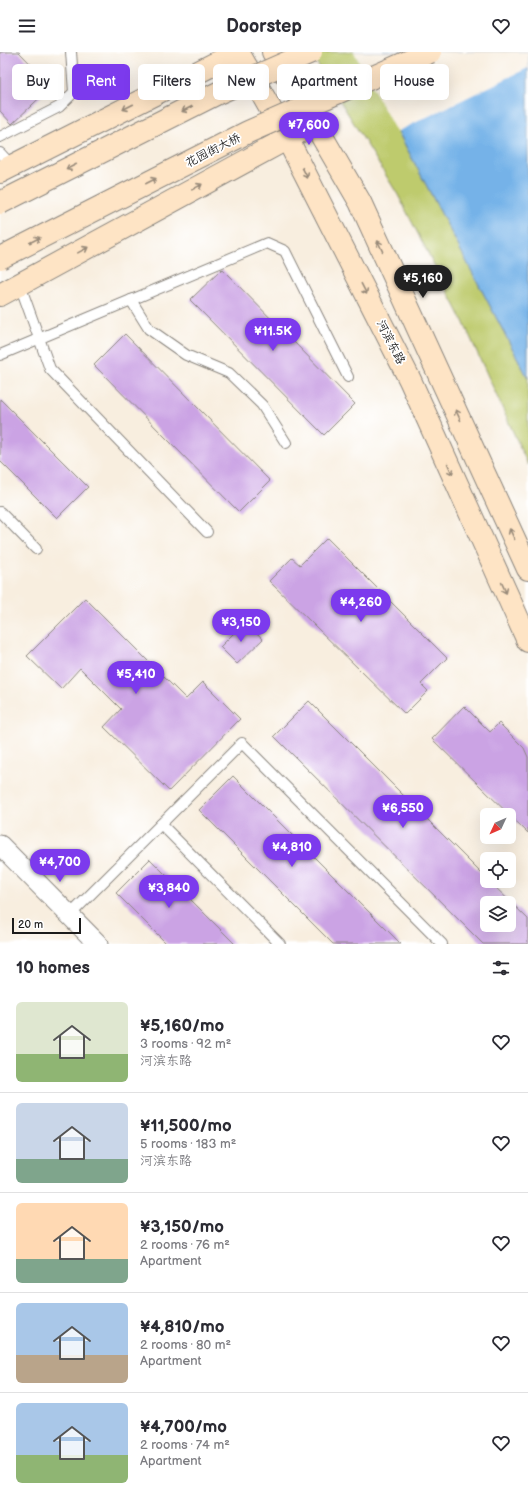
<!DOCTYPE html>
<html lang="en">
<head>
<meta charset="utf-8">
<style>
  body { margin:0; font-family:"Balsamiq Sans","LXGW WenKai TC",sans-serif; background:#f2f2f3; color:#2b2b33; height:100vh; display:flex; flex-direction:column; font-size:15px; white-space:nowrap }
  * { box-sizing:border-box; margin:0 }
  p { font-size:13px; color:#7c7c81 }
  .icon { flex:none; width:22px; height:22px; fill:none; stroke:currentColor; stroke-width:2; stroke-linecap:round; stroke-linejoin:round }
  .map { position:relative; height:892px; overflow:hidden }
  .side { display:flex; flex-direction:column; background:#fff; flex:1 }
  .side>* { flex:none }
  .guide { position:absolute; left:12px; top:12px; width:504px; height:36px; display:flex; gap:8px }
  .needle { width:26px; rotate:226deg }
  .tools { position:absolute; left:480px; top:756px; display:grid; gap:8px }
  .tools a { display:grid; place-items:center; width:36px; height:36px; border-radius:6px; background:#fff; box-shadow:0 4px 16px #0002; font-size:20px }
  .scale { position:absolute; left:12px; bottom:10px; width:69px; box-sizing:border-box; padding-left:4px; border:2px solid #1c1c1c; border-top:0; font-size:11px; line-height:14px; white-space:nowrap; color:#1c1c1c; -webkit-text-stroke:3px #fff; paint-order:stroke }
  .price { position:absolute; translate:-50% -34px; padding:0 9px; border-radius:14px; background:#7c3aed; color:#fff; font-size:13px; line-height:26px; filter:drop-shadow(0 1px 2px #0008) }
  .price::after { content:''; position:absolute; left:50%; top:24px; width:12px; height:9px; margin-left:-6px; background:inherit; clip-path:polygon(0 0,100% 0,50% 100%) }
  .price.selected { background:#222; color:#fff }
  ul { padding:0; list-style:none }
  li { display:flex; align-items:center; gap:12px; height:100px; padding:0 16px }
  li+li { border-top:1px solid #e1e1e2 }
  li span { display:grid; place-items:center; flex:none; width:112px; height:80px; border-radius:6px; color:#555 }
  li>.icon { margin-inline-start:auto }
  span .icon { width:48px; height:48px; fill:#fffc; stroke-width:1 }
  li b { font-size:17px }
  h2 { display:flex; justify-content:space-between; align-items:center; height:48px; padding:0 16px; font-size:17px }
  .tag { padding:0 14px; border-radius:6px; background:#fff; box-shadow:0 4px 16px #0002; font-size:14px; line-height:36px }
  .tag.selected { background:#7c3aed; color:#fff }
  header { display:flex; justify-content:space-between; align-items:center; height:52px; padding:0 16px; background:#fff; font-size:18px; font-weight:700 }
  .map>svg:first-child { display:block }
  .green { fill:#becb6d; stroke:#6d7444 }
  .water { fill:#75b2e8; stroke:#486782 }
  .pier { fill:#f8eedf }
  .building { fill:#cba3e4; fill-rule:evenodd }
  .lines { fill:none; stroke-linecap:round; stroke-linejoin:round }
  .lane-casing { stroke:#8a857e; stroke-width:12 }
  .street-casing { stroke:#8a857e; stroke-width:21 }
  .secondary-casing { stroke:#8a857e; stroke-width:24 }
  .lane { stroke:#fff; stroke-width:10 }
  .street { stroke:#fff; stroke-width:19 }
  .secondary { stroke:#fee4c5; stroke-width:22 }
  .secondary-bridge-casing { stroke:#8a857e; stroke-width:24; stroke-linecap:butt }
  .secondary-bridge { stroke:#fee4c5; stroke-width:22 }
  .oneway { stroke:#988a79 }
  .labels { text-anchor:middle; stroke-width:3.5; stroke-linejoin:round; paint-order:stroke }
  .street-label { font-size:12px; fill:#1c1c1c; stroke:#fff }
</style>
</head>
<body>
<header><svg class="icon" aria-label="menu" viewBox="0 0 24 24"><path d="M4 6h16M4 12h16M4 18h16"/></svg>Doorstep<svg class="icon" aria-label="heart" viewBox="0 0 24 24"><path d="M12 20l-8-8c-3-5 5-10 8-4 3-6 11-1 8 4z"/></svg></header>
<div class="map">
<svg width="528" height="892" viewBox="0 0 528 892">
  <rect width="100%" height="100%" fill="#fff"/>
  <filter id="ink" filterUnits="userSpaceOnUse"><feTurbulence type="fractalNoise" baseFrequency=".025" numOctaves="2"/><feDisplacementMap in="SourceGraphic" scale="8" xChannelSelector="R" yChannelSelector="G"/><feConvolveMatrix kernelMatrix="1 2 1 2 8 2 1 2 1" color-interpolation-filters="sRGB"/></filter>
  <filter id="wash" filterUnits="userSpaceOnUse"><feTurbulence type="fractalNoise" baseFrequency=".012" numOctaves="4" result="noise"/><feDisplacementMap in="SourceGraphic" scale="16" xChannelSelector="R" yChannelSelector="G"/><feGaussianBlur stdDeviation="0.9" result="paint"/><feColorMatrix in="noise" values="0 0 0 0 0 0 0 0 0 0 0 0 0 0 0 0 0 1.4 0 .05"/><feComposite in="paint" operator="in"/></filter>
  <g filter="url(#wash)">
    <rect width="100%" height="100%" fill="#f8eedf"/>
    <polygon class="green" points="310,0 356,0 528,326 528,413 463,269 398,143"/>
    <polygon class="water" points="356,0 528,0 528,326"/>
    <polygon class="pier" points="354,0 528,0 528,16 396,80"/>
    <g id="blocks">
      <g class="building">
        <polygon points="0,0 19,0 52,34 12,72 0,59"/>
        <polygon points="222,217 355,352 324,383 190,248"/>
        <polygon points="125,282 270,429 239,460 94,313"/>
        <polygon points="0,347 88,435 57,466 0,409"/>
        <polygon points="327,486 447,606 421,632 428,639 405,662 269,529 292,506 300,513"/>
        <polygon points="85,546 186,647 203,630 240,667 169,739 104,675 121,657 80,616 61,637 27,604"/>
        <polygon points="245,570 263,587 237,612 220,595"/>
        <path d="M309,649L487,827V829H489L528,867V892H483L274,684ZM487,851H509V873H487Z"/>
        <polygon points="464,654 490,680 499,671 524,696 528,705 528,781 432,687"/>
        <polygon points="233,724 401,892 333,892 199,758"/>
        <polygon points="150,807 235,892 167,892 116,841"/>
      </g>
    </g>
  </g>
  <g filter="url(#ink)">
    <use href="#blocks" fill-opacity="0" stroke="#8a857e" stroke-width="1"/>
    <g class="lines">
      <defs>
        <g id="lane">
          <polyline points="0,85 59,55 74,40 71,0"/>
          <polyline points="0,101 12,114"/>
          <polyline points="20,233 50,317 207,480"/>
          <polyline points="131,248 149,277 186,303 229,321 262,353 286,391"/>
          <polyline points="0,303 267,191 285,199 348,325"/>
          <polyline points="0,460 36,497"/>
          <polyline points="161,772 280,892"/>
          <polyline points="70,863 242,691 442,892"/>
        </g>
        <polyline id="street" points="0,793 98,892"/>
        <g id="secondary">
          <polyline points="238,0 287,86 410,328 528,589"/>
          <polyline points="273,0 360,150 528,517"/>
          <polyline points="0,120 238,0"/>
          <polyline points="0,243 301,79"/>
        </g>
      </defs>
      <use href="#lane" class="lane-casing"/>
      <use href="#street" class="street-casing"/>
      <use href="#secondary" class="secondary-casing"/>
      <use href="#lane" class="lane"/>
      <use href="#street" class="street"/>
      <use href="#secondary" class="secondary"/>
      <defs>
        <g id="secondary-bridge">
          <polyline points="0,151 218,41 311,0"/>
          <polyline points="0,206 248,80 430,0"/>
        </g>
      </defs>
      <use href="#secondary-bridge" class="secondary-bridge-casing"/>
      <use href="#secondary-bridge" class="secondary-bridge"/>
    </g>
    <defs><path id="oneway-shaft" d="M-6 0H5M1.5-3L5.5 0L1.5 3" fill="none" stroke-width="1.6" stroke-linecap="round" stroke-linejoin="round"/></defs>
    <g class="oneway">
      <use href="#oneway-shaft" transform="translate(128 55) rotate(153)"/>
      <use href="#oneway-shaft" transform="translate(187 57) rotate(153)"/>
      <use href="#oneway-shaft" transform="translate(71 115) rotate(153)"/>
      <use href="#oneway-shaft" transform="translate(305 121) rotate(63)"/>
      <use href="#oneway-shaft" transform="translate(151 129) rotate(-27)"/>
      <use href="#oneway-shaft" transform="translate(197 135) rotate(-29)"/>
      <use href="#oneway-shaft" transform="translate(35 188) rotate(-27)"/>
      <use href="#oneway-shaft" transform="translate(380 194) rotate(-115)"/>
      <use href="#oneway-shaft" transform="translate(83 198) rotate(-29)"/>
      <use href="#oneway-shaft" transform="translate(364 237) rotate(63)"/>
      <use href="#oneway-shaft" transform="translate(458 363) rotate(-115)"/>
      <use href="#oneway-shaft" transform="translate(450 417) rotate(66)"/>
      <use href="#oneway-shaft" transform="translate(512 482) rotate(-115)"/>
      <use href="#oneway-shaft" transform="translate(504 536) rotate(66)"/>
    </g>
  </g>
  <g class="labels">
    <g class="street-label">
      <text transform="translate(213 98) rotate(-27)" y="4">花园街大桥</text>
      <text transform="translate(391 290) rotate(63)" y="4">河滨东路</text>
    </g>
  </g>
</svg>
<div class="tools">
<a><svg class="needle" viewBox="-14 -14 28 28"><path d="M0-13l5 13h-10z" fill="#e53935"/><path d="M0 13l5-13h-10z" fill="#7c7c81"/></svg></a>
<a><svg class="icon" aria-label="locate" viewBox="0 0 24 24"><circle cx="12" cy="12" r="6"/><path d="M12 2v4M12 18v4M2 12h4M18 12h4"/></svg></a>
<a><svg class="icon" aria-label="layers" viewBox="0 0 24 24"><path d="M12 4l9 5-9 5-9-5zM3 14l9 5 9-5"/></svg></a>
</div>
<div class="scale">20 m</div>
<b class="price" style="left:309px;top:94px">¥7,600</b>
<b class="price selected" style="left:423px;top:247px">¥5,160</b>
<b class="price" style="left:273px;top:300px">¥11.5K</b>
<b class="price" style="left:361px;top:571px">¥4,260</b>
<b class="price" style="left:241px;top:591px">¥3,150</b>
<b class="price" style="left:136px;top:643px">¥5,410</b>
<b class="price" style="left:403px;top:777px">¥6,550</b>
<b class="price" style="left:292px;top:816px">¥4,810</b>
<b class="price" style="left:60px;top:831px">¥4,700</b>
<b class="price" style="left:169px;top:857px">¥3,840</b>
<div class="guide">
<a class="tag">Buy</a>
<a class="tag selected">Rent</a>
<a class="tag">Filters</a>
<a class="tag">New</a>
<a class="tag">Apartment</a>
<a class="tag">House</a>
</div>
</div>
<section class="side">
<h2>10 homes<svg class="icon" aria-label="filters" viewBox="0 0 24 24"><path d="M4 7h16M4 17h16"/><circle cx="9" cy="7" r="2"/><circle cx="15" cy="17" r="2"/></svg></h2>
<ul>
<li><span style="background:linear-gradient(#dfe7d0 65%,#8fb573 0)"><svg class="icon" aria-label="home" viewBox="0 0 24 24"><path d="M3 11l9-7 9 7M6 9v11h12V9"/></svg></span><div><b>¥5,160/mo</b><p>3 rooms · 92 m²</p><p>河滨东路</p></div><svg class="icon" aria-label="heart" viewBox="0 0 24 24"><path d="M12 20l-8-8c-3-5 5-10 8-4 3-6 11-1 8 4z"/></svg></li>
<li><span style="background:linear-gradient(#c9d6e8 70%,#7fa58c 0)"><svg class="icon" aria-label="home" viewBox="0 0 24 24"><path d="M3 11l9-7 9 7M6 9v11h12V9"/></svg></span><div><b>¥11,500/mo</b><p>5 rooms · 183 m²</p><p>河滨东路</p></div><svg class="icon" aria-label="heart" viewBox="0 0 24 24"><path d="M12 20l-8-8c-3-5 5-10 8-4 3-6 11-1 8 4z"/></svg></li>
<li><span style="background:linear-gradient(#ffd9b3 70%,#7fa58c 0)"><svg class="icon" aria-label="home" viewBox="0 0 24 24"><path d="M3 11l9-7 9 7M6 9v11h12V9"/></svg></span><div><b>¥3,150/mo</b><p>2 rooms · 76 m²</p><p>Apartment</p></div><svg class="icon" aria-label="heart" viewBox="0 0 24 24"><path d="M12 20l-8-8c-3-5 5-10 8-4 3-6 11-1 8 4z"/></svg></li>
<li><span style="background:linear-gradient(#a9c7e8 65%,#b9a48a 0)"><svg class="icon" aria-label="home" viewBox="0 0 24 24"><path d="M3 11l9-7 9 7M6 9v11h12V9"/></svg></span><div><b>¥4,810/mo</b><p>2 rooms · 80 m²</p><p>Apartment</p></div><svg class="icon" aria-label="heart" viewBox="0 0 24 24"><path d="M12 20l-8-8c-3-5 5-10 8-4 3-6 11-1 8 4z"/></svg></li>
<li><span style="background:linear-gradient(#a9c7e8 65%,#8fb573 0)"><svg class="icon" aria-label="home" viewBox="0 0 24 24"><path d="M3 11l9-7 9 7M6 9v11h12V9"/></svg></span><div><b>¥4,700/mo</b><p>2 rooms · 74 m²</p><p>Apartment</p></div><svg class="icon" aria-label="heart" viewBox="0 0 24 24"><path d="M12 20l-8-8c-3-5 5-10 8-4 3-6 11-1 8 4z"/></svg></li>
</ul>
</section>
</body>
</html>
